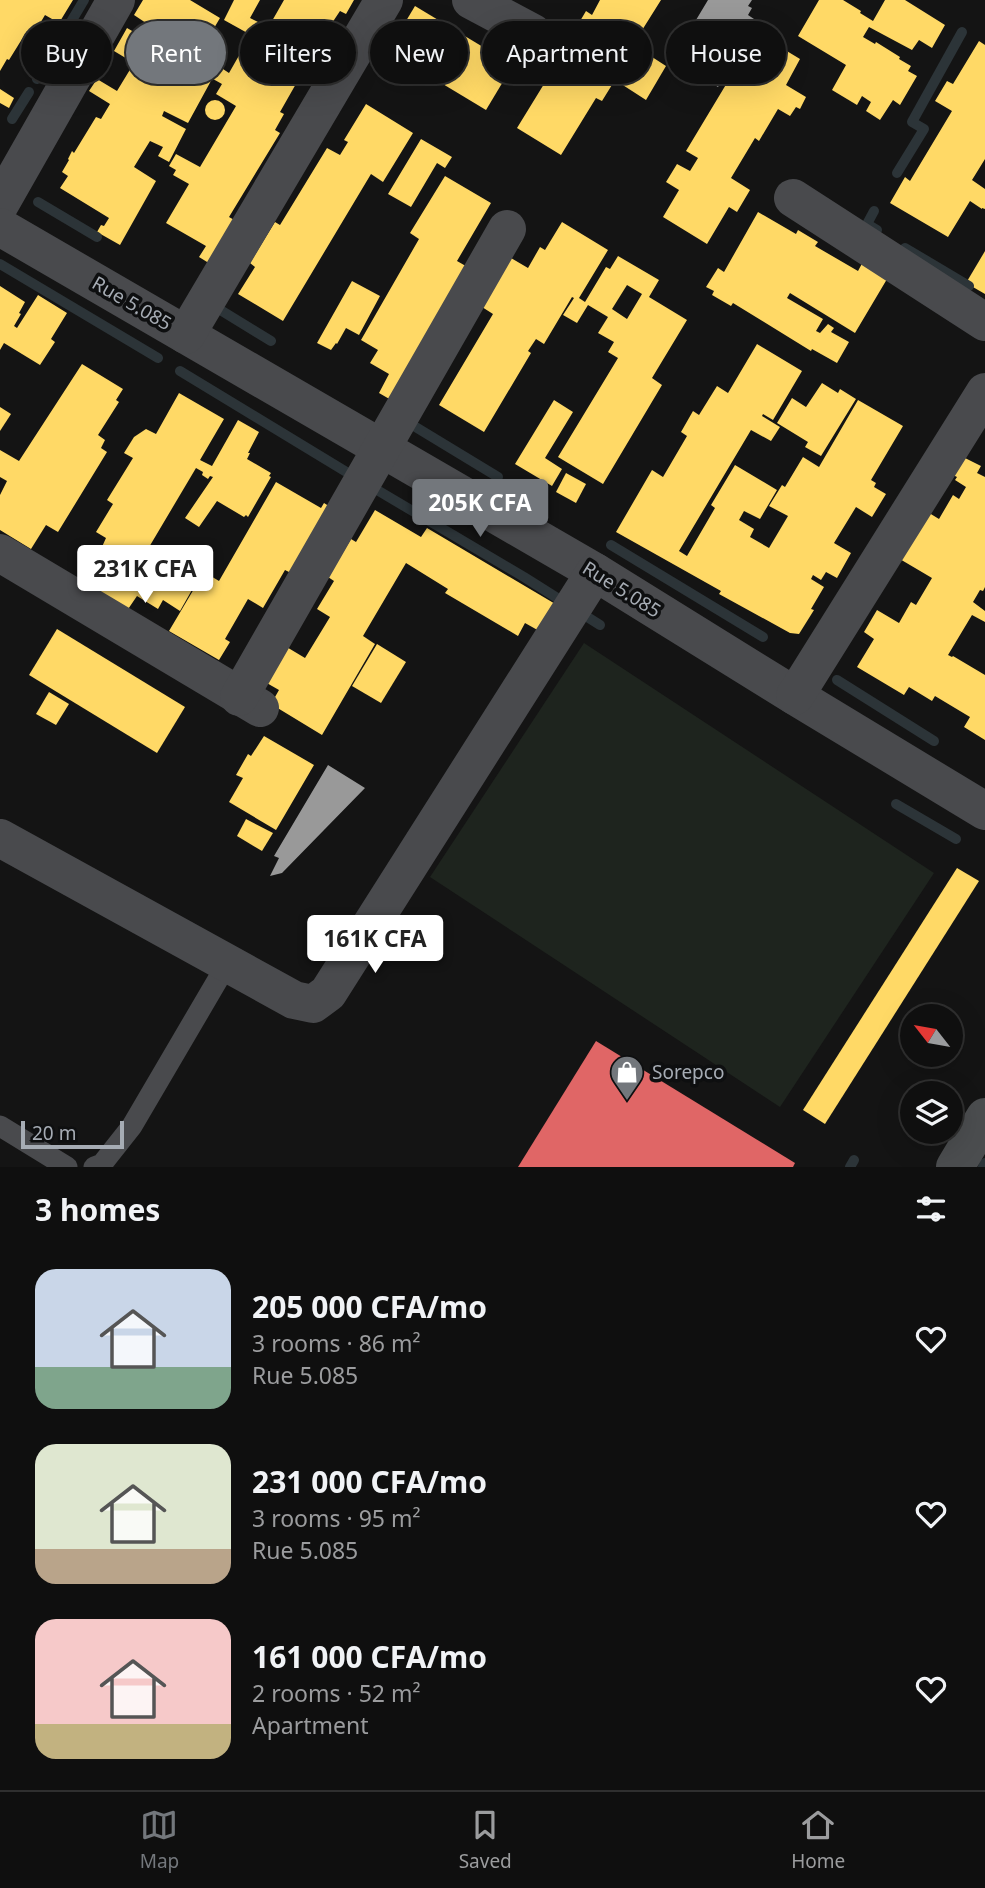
<!DOCTYPE html>
<html lang="en">
<head>
<meta charset="utf-8">
<style>
  body { margin:0; font-family:"Noto Sans",sans-serif; background:#181818; color:#f1f3f6; height:100vh; display:flex; flex-direction:column; font-size:26px; white-space:nowrap }
  * { box-sizing:border-box; margin:0 }
  p { font-size:23px; color:#9b9c9e }
  .icon { flex:none; width:38px; height:38px; fill:none; stroke:currentColor; stroke-width:2; stroke-linecap:round; stroke-linejoin:round }
  .map { position:relative; height:1167px; overflow:hidden }
  .drawer { display:flex; flex-direction:column; background:#0f0f0f; flex:1 }
  .drawer>* { flex:none }
  .guide { position:absolute; left:21px; top:21px; width:943px; height:63px; display:flex; gap:14px }
  .needle { width:46px; rotate:301deg }
  .fabs { position:absolute; left:900px; top:1004px; display:grid; gap:14px }
  .fabs a { display:grid; place-items:center; width:63px; height:63px; border-radius:50%; background:#0f0f0f; box-shadow:0 7px 28px #0002,0 0 0 2px #2f2f2f; font-size:35px }
  .scale { position:absolute; left:21px; bottom:18px; width:103px; box-sizing:border-box; padding-left:7px; border:4px solid #a6acb4; border-top:0; font-size:19px; line-height:24px; white-space:nowrap; color:#a6acb4; -webkit-text-stroke:5px #0e0f10; paint-order:stroke }
  .price { position:absolute; translate:-50% -60px; padding:0 16px; border-radius:7px; background:#fff; color:#222; font-size:23px; line-height:46px; filter:drop-shadow(0 2px 4px #0008) }
  .price::after { content:''; position:absolute; left:50%; top:42px; width:21px; height:16px; margin-left:-10px; background:inherit; clip-path:polygon(0 0,100% 0,50% 100%) }
  .price.active { background:#73777c; color:#fff }
  ul { padding:0; list-style:none }
  li { display:flex; align-items:center; gap:21px; height:175px; padding:0 35px }
  li span { display:grid; place-items:center; flex:none; width:196px; height:140px; border-radius:21px; color:#555 }
  li>.icon { margin-inline-start:auto }
  span .icon { width:84px; height:84px; fill:#fffc; stroke-width:1 }
  li b { font-size:30px }
  h2 { display:flex; justify-content:space-between; align-items:center; height:84px; padding:0 35px; font-size:30px }
  .pill { padding:0 24px; border-radius:32px; background:#0f0f0f; box-shadow:0 7px 28px #0002,0 0 0 2px #2f2f2f; font-size:24px; line-height:63px }
  .pill.active { background:#73777c; color:#fff }
  .menu { display:flex; justify-content:space-around; align-items:center; height:98px; border-top:2px solid #2f2f2f; background:#0f0f0f; font-size:19px; color:#9b9c9e }
  .menu a { display:grid; justify-items:center; gap:4px }
  .menu .active { color:#73777c }
  .map>svg:first-child { display:block }
  .green { fill:#1e241e }
  .homes { fill:#ffd966; fill-rule:evenodd }
  .shops { fill:#e06666 }
  .industry { fill:#999 }
  .lines { fill:none; stroke-linecap:round; stroke-linejoin:round }
  .stream { stroke:#2c3438; stroke-width:10 }
  .service { stroke:#494a4d; stroke-width:21 }
  .minor { stroke:#494a4d; stroke-width:38 }
  .primary { stroke:#4b4d4f; stroke-width:38 }
  .labels { text-anchor:middle; stroke-width:7; stroke-linejoin:round; paint-order:stroke }
  .street-label { font-size:19px; fill:#a6acb4; stroke:#0e0f10 }
  .poi-label { font-size:19px; fill:#a6acb4; stroke:#0e0f10; text-anchor:start }
</style>
</head>
<body>
<div class="map">
<svg width="985" height="1167" viewBox="0 0 985 1167">
  <rect width="100%" height="100%" fill="#141414"/>
  <polygon class="green" points="584,643 934,873 780,1107 430,877"/>
  <g class="homes">
    <polygon points="0,0 73,0 59,23 45,15 33,35 27,31 9,60 7,59 0,71"/>
    <polygon points="143,0 190,0 220,18 191,67 212,79 188,123 164,111 162,116 186,129 169,162 158,156 163,147 150,141 134,167 156,181 120,245 97,232 101,225 104,226 109,218 60,188 68,176 62,172 69,160 68,159 72,151 74,153 96,117 101,119 110,104 89,91 97,79 117,91 134,63 114,51 127,28 139,35 146,23 134,15"/>
    <polygon points="234,0 260,0 250,18 258,22 251,35 224,20"/>
    <polygon points="284,0 354,0 346,14 340,11 332,23 330,22 316,47 272,21"/>
    <polygon points="600,0 661,0 634,43 650,53 649,55 666,66 646,100 615,80 602,101 596,98 561,155 517,128 552,71 534,60 558,23 573,33 586,11 592,15"/>
    <polygon points="819,0 843,0 861,11 860,13 873,21 885,0 905,0 945,25 932,48 919,40 912,50 869,27 863,37 875,44 876,42 900,57 899,59 911,66 908,71 917,76 900,105 893,100 880,120 866,111 871,102 862,96 857,105 832,90 846,65 798,36"/>
    <polygon points="415,6 513,65 486,110 388,51"/>
    <polygon points="757,33 800,59 786,85 806,97 800,109 796,107 790,116 778,109 759,141 755,138 731,178 750,190 737,212 729,207 707,244 663,217 679,190 666,182 677,164 690,171 698,158 686,151"/>
    <polygon points="250,36 305,68 280,112 284,114 275,130 280,133 229,217 245,226 220,270 199,257 206,246 166,223 189,184 173,175 176,170 169,166 176,154 200,167 236,106 216,94 222,84 213,79 220,67 229,73 241,52 251,58 255,52 244,46"/>
    <polygon points="979,41 985,45 985,159 972,180 985,189 985,209 982,208 982,209 970,201 948,237 890,203 905,177 910,181 952,111 935,101 947,81 953,84"/>
    <polygon points="0,89 14,98 9,108 0,103"/>
    <circle cx="215" cy="110" r="10"/>
    <polygon points="366,104 413,133 383,182 371,174 283,321 238,294 255,267 250,263 275,222 280,225 327,148 340,155 348,142 344,140"/>
    <polygon points="421,139 452,157 445,168 437,163 411,207 388,194"/>
    <polygon points="445,176 491,203 457,261 478,273 398,404 379,393 389,374 370,363 378,350 361,340 419,239 410,233"/>
    <polygon points="758,212 796,234 798,230 818,242 815,246 858,271 865,258 890,274 855,333 790,293 787,298 823,319 816,331 820,333 828,324 834,328 831,332 849,342 837,363 812,349 811,351 733,303 731,306 712,295 714,291 706,287 718,268 724,272"/>
    <path d="M562,222L608,250L579,298L585,302L606,267L610,269L618,256L659,280L649,297L687,320L652,378L662,385L603,484L558,457L618,358L608,352L614,342L598,333L608,317L588,305L577,323L563,315L574,298L572,297L544,344L536,339L528,351L531,353L484,432L439,405L493,314L482,307L511,258L528,268L540,247L545,250ZM627,285L642,294L627,319L612,309Z"/>
    <polygon points="985,251 985,294 966,283"/>
    <polygon points="352,281 380,296 359,335 346,328 337,344 336,343 331,350 317,343"/>
    <polygon points="0,286 25,302 19,313 21,314 14,326 17,328 38,295 67,313 51,339 55,342 40,365 4,343 0,350"/>
    <polygon points="757,344 802,371 773,420 763,414 762,416 780,427 771,441 751,430 679,551 687,556 715,508 711,505 735,465 777,490 760,519 744,511 739,520 754,529 750,537 769,548 788,516 769,506 782,485 785,487 803,457 819,467 858,400 903,426 871,480 876,483 874,487 886,494 872,517 856,507 834,543 851,553 837,578 826,572 821,580 813,575 811,579 824,587 811,609 814,610 799,634 790,633 719,594 721,591 616,532 652,470 663,477 687,436 681,432 693,411 699,415 717,386 728,393"/>
    <polygon points="82,364 123,389 116,400 119,402 98,435 105,440 101,448 107,452 58,532 46,525 31,549 0,530 0,495 7,481 0,477 0,450 19,461"/>
    <polygon points="822,383 838,393 840,389 856,399 821,456 805,447 808,442 777,423 792,398 806,407"/>
    <polygon points="179,393 224,419 200,460 212,466 238,420 259,432 248,453 250,453 247,459 271,473 269,476 271,477 248,517 246,515 244,517 217,501 199,527 185,518 213,477 210,476 208,479 202,475 203,472 196,468 142,559 176,578 180,570 197,581 180,611 163,600 158,609 137,596 122,618 74,588 87,566 92,569 106,538 96,532 113,504 107,500 133,458 124,453 134,437 146,429 156,434"/>
    <polygon points="554,400 573,412 545,458 562,469 552,486 515,464"/>
    <polygon points="0,407 11,414 0,431"/>
    <polygon points="963,457 981,466 977,473 985,477 985,587 983,591 980,590 973,602 985,611 985,622 972,615 948,655 952,657 953,656 985,675 985,740 964,727 970,717 935,696 932,701 909,687 904,695 857,667 874,639 864,632 877,610 899,623 911,602 916,605 932,578 893,555 921,508 939,519 953,495 959,499 966,487 955,480 957,477 953,475"/>
    <polygon points="566,473 586,484 576,503 556,492"/>
    <polygon points="276,482 321,508 324,503 335,510 291,573 285,570 263,608 248,599 225,639 230,642 219,660 169,631 204,572 219,581"/>
    <polygon points="375,510 421,537 427,528 557,605 541,632 525,623 518,636 445,593 448,589 406,563 363,636 375,644 322,735 271,704 279,690 258,678 280,643 305,658 330,617 317,609 334,581 328,577 351,539 356,542"/>
    <polygon points="57,629 185,707 157,753 29,675"/>
    <polygon points="377,644 406,662 381,703 352,686"/>
    <polygon points="49,692 69,704 56,725 36,714"/>
    <polygon points="264,736 314,765 276,830 229,802 243,778 236,775 248,754 251,756"/>
    <polygon points="246,819 273,833 262,851 237,836"/>
    <polygon points="957,868 979,881 825,1124 803,1110"/>
  </g>
  <polygon class="shops" points="596,1041 795,1163 793,1167 518,1167"/>
  <g class="industry">
    <polygon points="708,0 752,0 748,6 752,8 748,15 754,19 749,26 753,28 718,87 672,60"/>
    <polygon points="328,765 365,788 282,873 270,876 279,858 274,856"/>
  </g>
  <g class="lines">
    <g class="stream">
      <polyline points="37,79 84,0"/>
      <polyline points="12,119 29,92"/>
      <polyline points="897,173 924,129 912,122 962,32"/>
      <polyline points="38,202 97,237"/>
      <polyline points="874,211 867,224 877,230"/>
      <polyline points="905,248 969,286"/>
      <polyline points="0,264 158,358"/>
      <polyline points="222,311 271,341"/>
      <polyline points="180,371 353,476"/>
      <polyline points="409,423 498,477"/>
      <polyline points="372,487 524,577 600,625"/>
      <polyline points="611,545 763,637"/>
      <polyline points="837,680 934,741"/>
      <polyline points="896,804 956,839"/>
      <polyline points="850,1167 854,1160"/>
      <polyline points="983,1167 985,1163"/>
    </g>
    <g class="service">
      <polyline points="0,1126 67,1167"/>
      <polyline points="94,1167 102,1164 132,1126 227,964"/>
    </g>
    <g class="minor">
      <polyline points="471,0 533,33"/>
      <polyline points="793,198 985,322"/>
      <polyline points="0,204 116,0"/>
      <polyline points="0,227 595,572 795,696 985,811"/>
      <polyline points="186,335 384,0"/>
      <polyline points="0,553 260,708"/>
      <polyline points="795,696 985,392"/>
      <polyline points="239,697 507,229"/>
      <polyline points="0,838 294,1000 313,1004 328,993 595,572"/>
    </g>
    <polyline class="primary" points="955,1167 985,1117"/>
  </g>
  <defs>
    <symbol id="shop-pin" viewBox="-11 -11 22 30"><path d="M0 17L-7.5 6A9.5 9.5 0 1 1 7.5 6Z" fill="#73777c" stroke="#0e0f10"/><path d="M-5-2.5h2.3a2.7 3.5 0 0 1 5.4 0H5L5.5 6h-11ZM-1.5-2.5h3a1.5 2.3 0 0 0-3 0Z" fill="#fff"/></symbol>
  </defs>
  <g fill-rule="evenodd">
    <use href="#shop-pin" x="608" y="1053" width="38" height="52"/>
  </g>
  <g class="labels">
    <g class="street-label">
      <text transform="translate(132 303) rotate(30)" y="7">Rue 5.085</text>
      <text transform="translate(622 589) rotate(32)" y="7">Rue 5.085</text>
    </g>
    <g class="poi-label">
      <text x="652" y="1079">Sorepco</text>
    </g>
  </g>
</svg>
<div class="fabs">
<a><svg class="needle" viewBox="-14 -14 28 28"><path d="M0-13l5 13h-10z" fill="#e53935"/><path d="M0 13l5-13h-10z" fill="#9b9c9e"/></svg></a>
<a><svg class="icon" aria-label="layers" viewBox="0 0 24 24"><path d="M12 4l9 5-9 5-9-5zM3 14l9 5 9-5"/></svg></a>
</div>
<div class="scale">20 m</div>
<b class="price active" style="left:480px;top:539px">205K CFA</b>
<b class="price" style="left:145px;top:605px">231K CFA</b>
<b class="price" style="left:375px;top:975px">161K CFA</b>
<div class="guide">
<a class="pill">Buy</a>
<a class="pill active">Rent</a>
<a class="pill">Filters</a>
<a class="pill">New</a>
<a class="pill">Apartment</a>
<a class="pill">House</a>
</div>
</div>
<section class="drawer">
<h2>3 homes<svg class="icon" aria-label="filters" viewBox="0 0 24 24"><path d="M4 7h16M4 17h16"/><circle cx="9" cy="7" r="2"/><circle cx="15" cy="17" r="2"/></svg></h2>
<ul>
<li><span style="background:linear-gradient(#c9d6e8 70%,#7fa58c 0)"><svg class="icon" aria-label="home" viewBox="0 0 24 24"><path d="M3 11l9-7 9 7M6 9v11h12V9"/></svg></span><div><b>205 000 CFA/mo</b><p>3 rooms · 86 m²</p><p>Rue 5.085</p></div><svg class="icon" aria-label="heart" viewBox="0 0 24 24"><path d="M12 20l-8-8c-3-5 5-10 8-4 3-6 11-1 8 4z"/></svg></li>
<li><span style="background:linear-gradient(#dfe7d0 75%,#b9a48a 0)"><svg class="icon" aria-label="home" viewBox="0 0 24 24"><path d="M3 11l9-7 9 7M6 9v11h12V9"/></svg></span><div><b>231 000 CFA/mo</b><p>3 rooms · 95 m²</p><p>Rue 5.085</p></div><svg class="icon" aria-label="heart" viewBox="0 0 24 24"><path d="M12 20l-8-8c-3-5 5-10 8-4 3-6 11-1 8 4z"/></svg></li>
<li><span style="background:linear-gradient(#f6c9c9 75%,#c2b280 0)"><svg class="icon" aria-label="home" viewBox="0 0 24 24"><path d="M3 11l9-7 9 7M6 9v11h12V9"/></svg></span><div><b>161 000 CFA/mo</b><p>2 rooms · 52 m²</p><p>Apartment</p></div><svg class="icon" aria-label="heart" viewBox="0 0 24 24"><path d="M12 20l-8-8c-3-5 5-10 8-4 3-6 11-1 8 4z"/></svg></li>
</ul>
</section>
<nav class="menu">
<a class="active"><svg class="icon" aria-label="map" viewBox="0 0 24 24"><path d="M3 6l6-2 6 2 6-2v14l-6 2-6-2-6 2zM9 4v14M15 6v14"/></svg>Map</a>
<a><svg class="icon" aria-label="saved" viewBox="0 0 24 24"><path d="M7 4h10v16l-5-4-5 4z"/></svg>Saved</a>
<a><svg class="icon" aria-label="home" viewBox="0 0 24 24"><path d="M3 11l9-7 9 7M6 9v11h12V9"/></svg>Home</a>
</nav>
</body>
</html>
